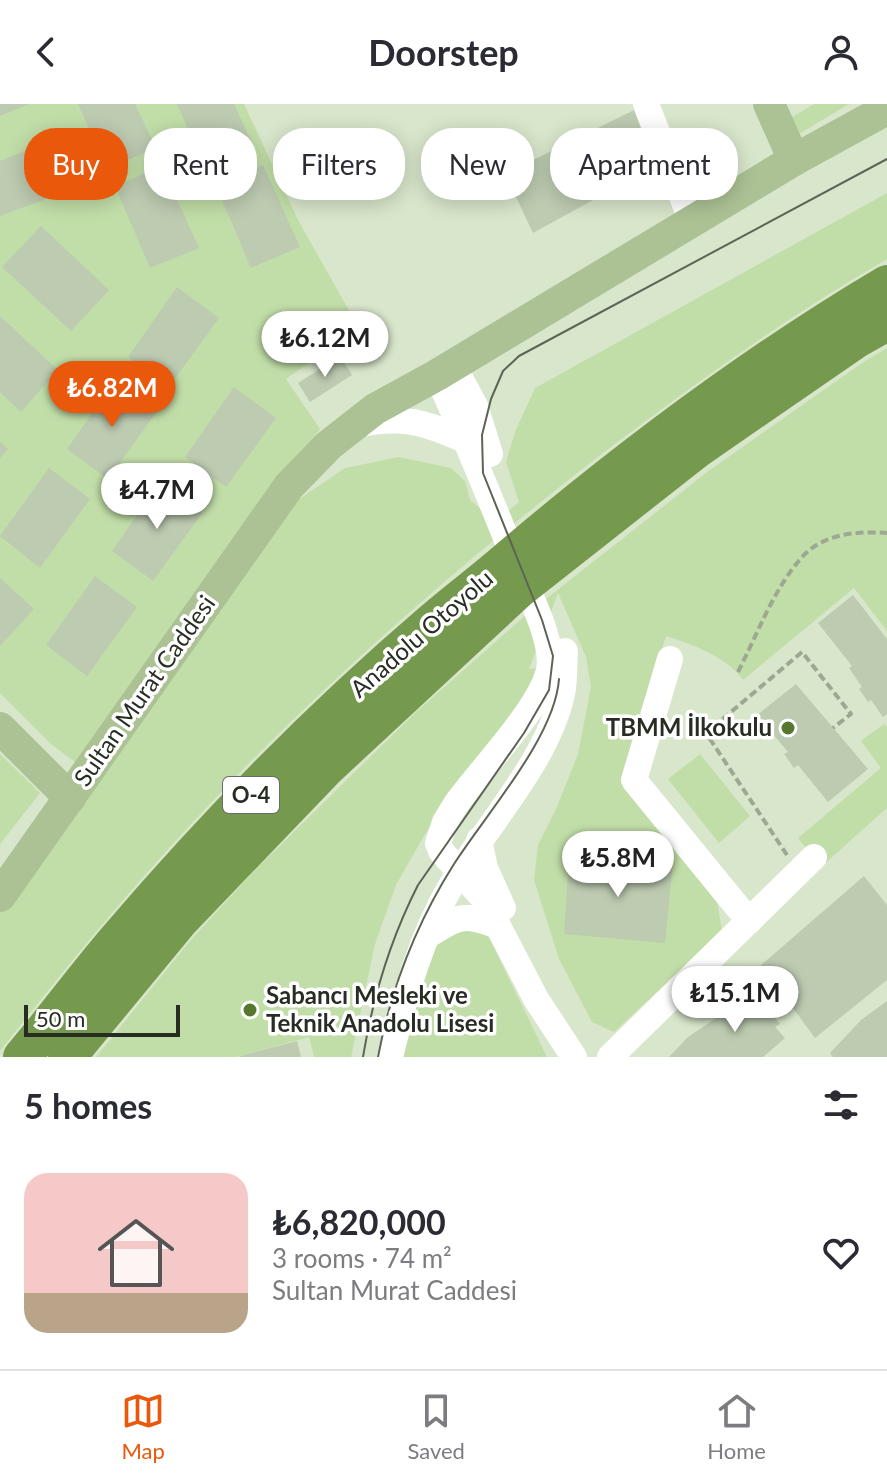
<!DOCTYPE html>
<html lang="en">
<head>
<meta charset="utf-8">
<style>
  body { margin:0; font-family:Lato,sans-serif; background:#f7f7f7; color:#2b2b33; height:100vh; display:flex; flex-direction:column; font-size:30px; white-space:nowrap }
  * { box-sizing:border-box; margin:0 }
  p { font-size:26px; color:#7c7c81 }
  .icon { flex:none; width:44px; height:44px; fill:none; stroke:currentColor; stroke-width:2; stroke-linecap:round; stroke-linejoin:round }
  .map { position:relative; height:953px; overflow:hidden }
  .details { display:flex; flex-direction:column; background:#fff; flex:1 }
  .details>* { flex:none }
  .guide { position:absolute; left:24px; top:24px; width:840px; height:72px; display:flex; gap:16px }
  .scale { position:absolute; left:24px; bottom:20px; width:156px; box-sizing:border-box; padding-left:8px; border:4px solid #282d23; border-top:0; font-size:22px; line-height:28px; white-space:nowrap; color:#282d23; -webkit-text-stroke:6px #fff; paint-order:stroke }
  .price { position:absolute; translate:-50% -68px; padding:0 18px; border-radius:28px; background:#fff; color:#222; font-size:26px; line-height:52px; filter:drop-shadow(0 2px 4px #0008) }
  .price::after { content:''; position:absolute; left:50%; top:48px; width:24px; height:18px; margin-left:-12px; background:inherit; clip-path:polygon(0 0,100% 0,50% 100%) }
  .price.selected { background:#ea580c; color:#fff }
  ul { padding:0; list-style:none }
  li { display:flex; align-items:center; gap:24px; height:200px; padding:0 24px }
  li+li { border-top:2px solid #e1e1e2 }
  li span { display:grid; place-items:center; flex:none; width:224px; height:160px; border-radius:24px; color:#555 }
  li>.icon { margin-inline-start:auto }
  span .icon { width:96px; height:96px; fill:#fffc; stroke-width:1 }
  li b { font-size:34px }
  h2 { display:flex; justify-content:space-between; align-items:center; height:96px; padding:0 24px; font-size:34px }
  .pill { padding:0 28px; border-radius:32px; background:#fff; box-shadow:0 4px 20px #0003; font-size:28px; line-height:72px }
  .pill.selected { background:#ea580c; color:#fff }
  header { display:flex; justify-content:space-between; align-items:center; height:104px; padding:0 24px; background:#fff; font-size:36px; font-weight:700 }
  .tabs { display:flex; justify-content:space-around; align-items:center; height:112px; border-top:2px solid #e1e1e2; background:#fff; font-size:22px; color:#7c7c81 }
  .tabs a { display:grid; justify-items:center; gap:4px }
  .tabs .selected { color:#ea580c }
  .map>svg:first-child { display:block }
  .green { fill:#c2dea8 }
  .building { fill:#bdcbb1 }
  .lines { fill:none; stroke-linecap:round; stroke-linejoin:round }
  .path { stroke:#9da893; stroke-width:4; stroke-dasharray:8 4; stroke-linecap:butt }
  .minor { stroke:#fff; stroke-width:26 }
  .major { stroke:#acc295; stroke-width:32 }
  .highway { stroke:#759a4e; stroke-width:38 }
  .tram { stroke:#5d6455; stroke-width:2 }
  .poi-dot { fill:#55772e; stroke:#fff; stroke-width:3 }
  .labels { text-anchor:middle; stroke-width:7; stroke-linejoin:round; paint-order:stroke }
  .shield { fill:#fff; stroke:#686c65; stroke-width:2 }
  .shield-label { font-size:22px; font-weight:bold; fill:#282d23 }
  .street-label { font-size:24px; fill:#282d23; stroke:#fff }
  .poi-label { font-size:24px; font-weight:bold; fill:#282d23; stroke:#fff; text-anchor:end }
</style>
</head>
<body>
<header><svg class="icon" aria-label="back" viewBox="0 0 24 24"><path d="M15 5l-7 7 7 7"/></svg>Doorstep<svg class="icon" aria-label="person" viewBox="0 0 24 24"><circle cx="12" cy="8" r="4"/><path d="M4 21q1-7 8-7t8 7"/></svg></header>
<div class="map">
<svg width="887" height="953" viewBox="0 0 887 953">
  <rect width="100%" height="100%" fill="#d8e6cb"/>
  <g class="green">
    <polygon points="0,0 244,0 298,116 359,224 286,275 320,325 79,661 51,640 0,589"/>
    <polygon points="814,0 849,0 799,30 792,13"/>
    <path d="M887,89V155C788,212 694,280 603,349C449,468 301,598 170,743C111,808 55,877 0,947V809L295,398L345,364L399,353L451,364L465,377L470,396L496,417L519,398L506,358L515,328L535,284Z"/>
    <path d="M887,244V527L854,484L743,576C726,552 693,541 666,532L622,672L716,791L722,827L614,928L592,918L559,855L534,776L538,741L556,705L578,650L591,583L586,553L558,489L529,565L543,564L539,578L465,673L425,730L396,781L375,840L351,953H314L309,933L236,953H96L189,838L252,769L415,609L527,510L707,368L865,257Z"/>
    <polygon points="884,620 887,623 887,704 821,763 798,734 881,664 861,637"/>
    <polygon points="0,650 40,689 0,740"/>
    <polygon points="700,650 750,712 719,739 668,675"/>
    <polygon points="480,815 547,953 392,953 419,851"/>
  </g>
  <g class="building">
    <polygon points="0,0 29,0 0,12"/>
    <polygon points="78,0 135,0 156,44 107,65"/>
    <polygon points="177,0 234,0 253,41 204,62"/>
    <polygon points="634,6 655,62 533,129 505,70"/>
    <polygon points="27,46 46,95 0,112 0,57"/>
    <polygon points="263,61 300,143 251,164 216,82"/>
    <polygon points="162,62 199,144 150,164 115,82"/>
    <polygon points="41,122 109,186 71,227 2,163"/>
    <polygon points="177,183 219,214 169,283 128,253"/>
    <polygon points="0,212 58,266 21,308 0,288"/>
    <polygon points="340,252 352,271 310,298 298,279"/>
    <polygon points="116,275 158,306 108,375 67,345"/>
    <polygon points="234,283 276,314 226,383 185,353"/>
    <polygon points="0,337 8,345 0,354"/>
    <polygon points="49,364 90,395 40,464 0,432"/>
    <polygon points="161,377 203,408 153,477 112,447"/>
    <polygon points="95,472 137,503 87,572 46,541"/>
    <polygon points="0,474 34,505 0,542"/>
    <polygon points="853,491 887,535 887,610 883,613 871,596 868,598 859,585 862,583 849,564 852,562 818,519"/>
    <polygon points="796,580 868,665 828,698 798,661 794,664 784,650 788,648 757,611"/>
    <polygon points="569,752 673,760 665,839 564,830"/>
    <polygon points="864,772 887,801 887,876 815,934 761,861"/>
    <polygon points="758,893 780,920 775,923 785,934 763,953 669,953 688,933 719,912"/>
    <polygon points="887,897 887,953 833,953 830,949 861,916"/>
    <polygon points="297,937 301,953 240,953 240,952"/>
  </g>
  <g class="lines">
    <g class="path">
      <path d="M738,568C758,529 775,481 805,450C826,429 860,427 887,429"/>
      <polyline points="787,751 706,629 802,548 851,610 833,624"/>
    </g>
    <g class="minor">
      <polyline points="646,0 692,118"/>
      <polyline points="453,261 475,302 490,350"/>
      <path d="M437,271C465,332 490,394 515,456C526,484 555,537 549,566C541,604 480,666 456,700L445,718L438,739L441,747L484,795L536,895L574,953"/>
      <path d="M356,321C402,311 425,318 467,337"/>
      <polyline points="670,555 634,676 749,817"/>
      <polyline points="479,736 485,764 503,804"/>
      <path d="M427,832C456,813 464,808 497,822"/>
      <path d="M390,953C405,893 420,834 452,780C487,720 547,658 562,590C565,576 564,561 565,547"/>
      <polyline points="610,953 814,753"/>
    </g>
    <g class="major">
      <polyline points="769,0 794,56"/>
      <polyline points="0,624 70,694"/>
      <polyline points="0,792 289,382 329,341 375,305 437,271 794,56 887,5"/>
    </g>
    <g class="highway">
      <path d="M22,953C56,913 87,870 121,831C216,720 321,613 432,518C456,497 482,478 506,457C626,355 752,260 887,180"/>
      <polyline points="67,953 181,815 326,664 519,485 697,345 855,236 887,218"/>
    </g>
    <g class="tram">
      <path d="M363,953C373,892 390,836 418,781L524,629L549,586L553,552L542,516L483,369L482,331L491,295L503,267L519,252L887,55"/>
      <path d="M378,953C391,884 416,820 454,760C486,710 555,633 559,575"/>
    </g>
  </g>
  <g class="poi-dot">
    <circle cx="788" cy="624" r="8"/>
    <circle cx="250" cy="906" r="8"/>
  </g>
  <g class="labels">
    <rect class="shield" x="223" y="673" width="56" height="36" rx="6"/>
    <g class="shield-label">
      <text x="251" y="699">O-4</text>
    </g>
    <g class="street-label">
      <text transform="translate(422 530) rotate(-41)" y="8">Anadolu Otoyolu</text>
      <text transform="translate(145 587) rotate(-55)" y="8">Sultan Murat Caddesi</text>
    </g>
    <g class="poi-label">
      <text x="772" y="632">TBMM İlkokulu</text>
      <text x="266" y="900" text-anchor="start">Sabancı Mesleki ve<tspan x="266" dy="28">Teknik Anadolu Lisesi</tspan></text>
    </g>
  </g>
</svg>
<div class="scale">50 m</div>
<b class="price" style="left:325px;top:275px">₺6.12M</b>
<b class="price selected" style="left:112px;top:325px">₺6.82M</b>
<b class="price" style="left:157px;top:427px">₺4.7M</b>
<b class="price" style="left:618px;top:795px">₺5.8M</b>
<b class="price" style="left:735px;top:930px">₺15.1M</b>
<div class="guide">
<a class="pill selected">Buy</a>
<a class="pill">Rent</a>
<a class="pill">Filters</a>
<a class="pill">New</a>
<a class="pill">Apartment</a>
</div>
</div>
<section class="details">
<h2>5 homes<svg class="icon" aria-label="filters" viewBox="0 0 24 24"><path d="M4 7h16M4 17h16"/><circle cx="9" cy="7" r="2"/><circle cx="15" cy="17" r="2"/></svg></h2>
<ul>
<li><span style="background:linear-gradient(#f6c9c9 75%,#b9a48a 0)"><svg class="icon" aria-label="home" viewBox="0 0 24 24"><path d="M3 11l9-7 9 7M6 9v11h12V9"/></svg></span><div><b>₺6,820,000</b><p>3 rooms · 74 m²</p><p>Sultan Murat Caddesi</p></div><svg class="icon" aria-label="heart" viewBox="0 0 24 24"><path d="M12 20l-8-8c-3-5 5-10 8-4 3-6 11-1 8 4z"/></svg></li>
</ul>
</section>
<nav class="tabs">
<a class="selected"><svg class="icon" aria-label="map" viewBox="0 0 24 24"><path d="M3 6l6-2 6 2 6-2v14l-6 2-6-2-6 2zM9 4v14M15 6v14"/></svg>Map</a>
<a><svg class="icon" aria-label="saved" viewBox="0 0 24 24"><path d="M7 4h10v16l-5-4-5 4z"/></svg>Saved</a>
<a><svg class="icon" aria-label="home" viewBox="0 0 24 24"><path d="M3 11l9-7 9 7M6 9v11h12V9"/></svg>Home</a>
</nav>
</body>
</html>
